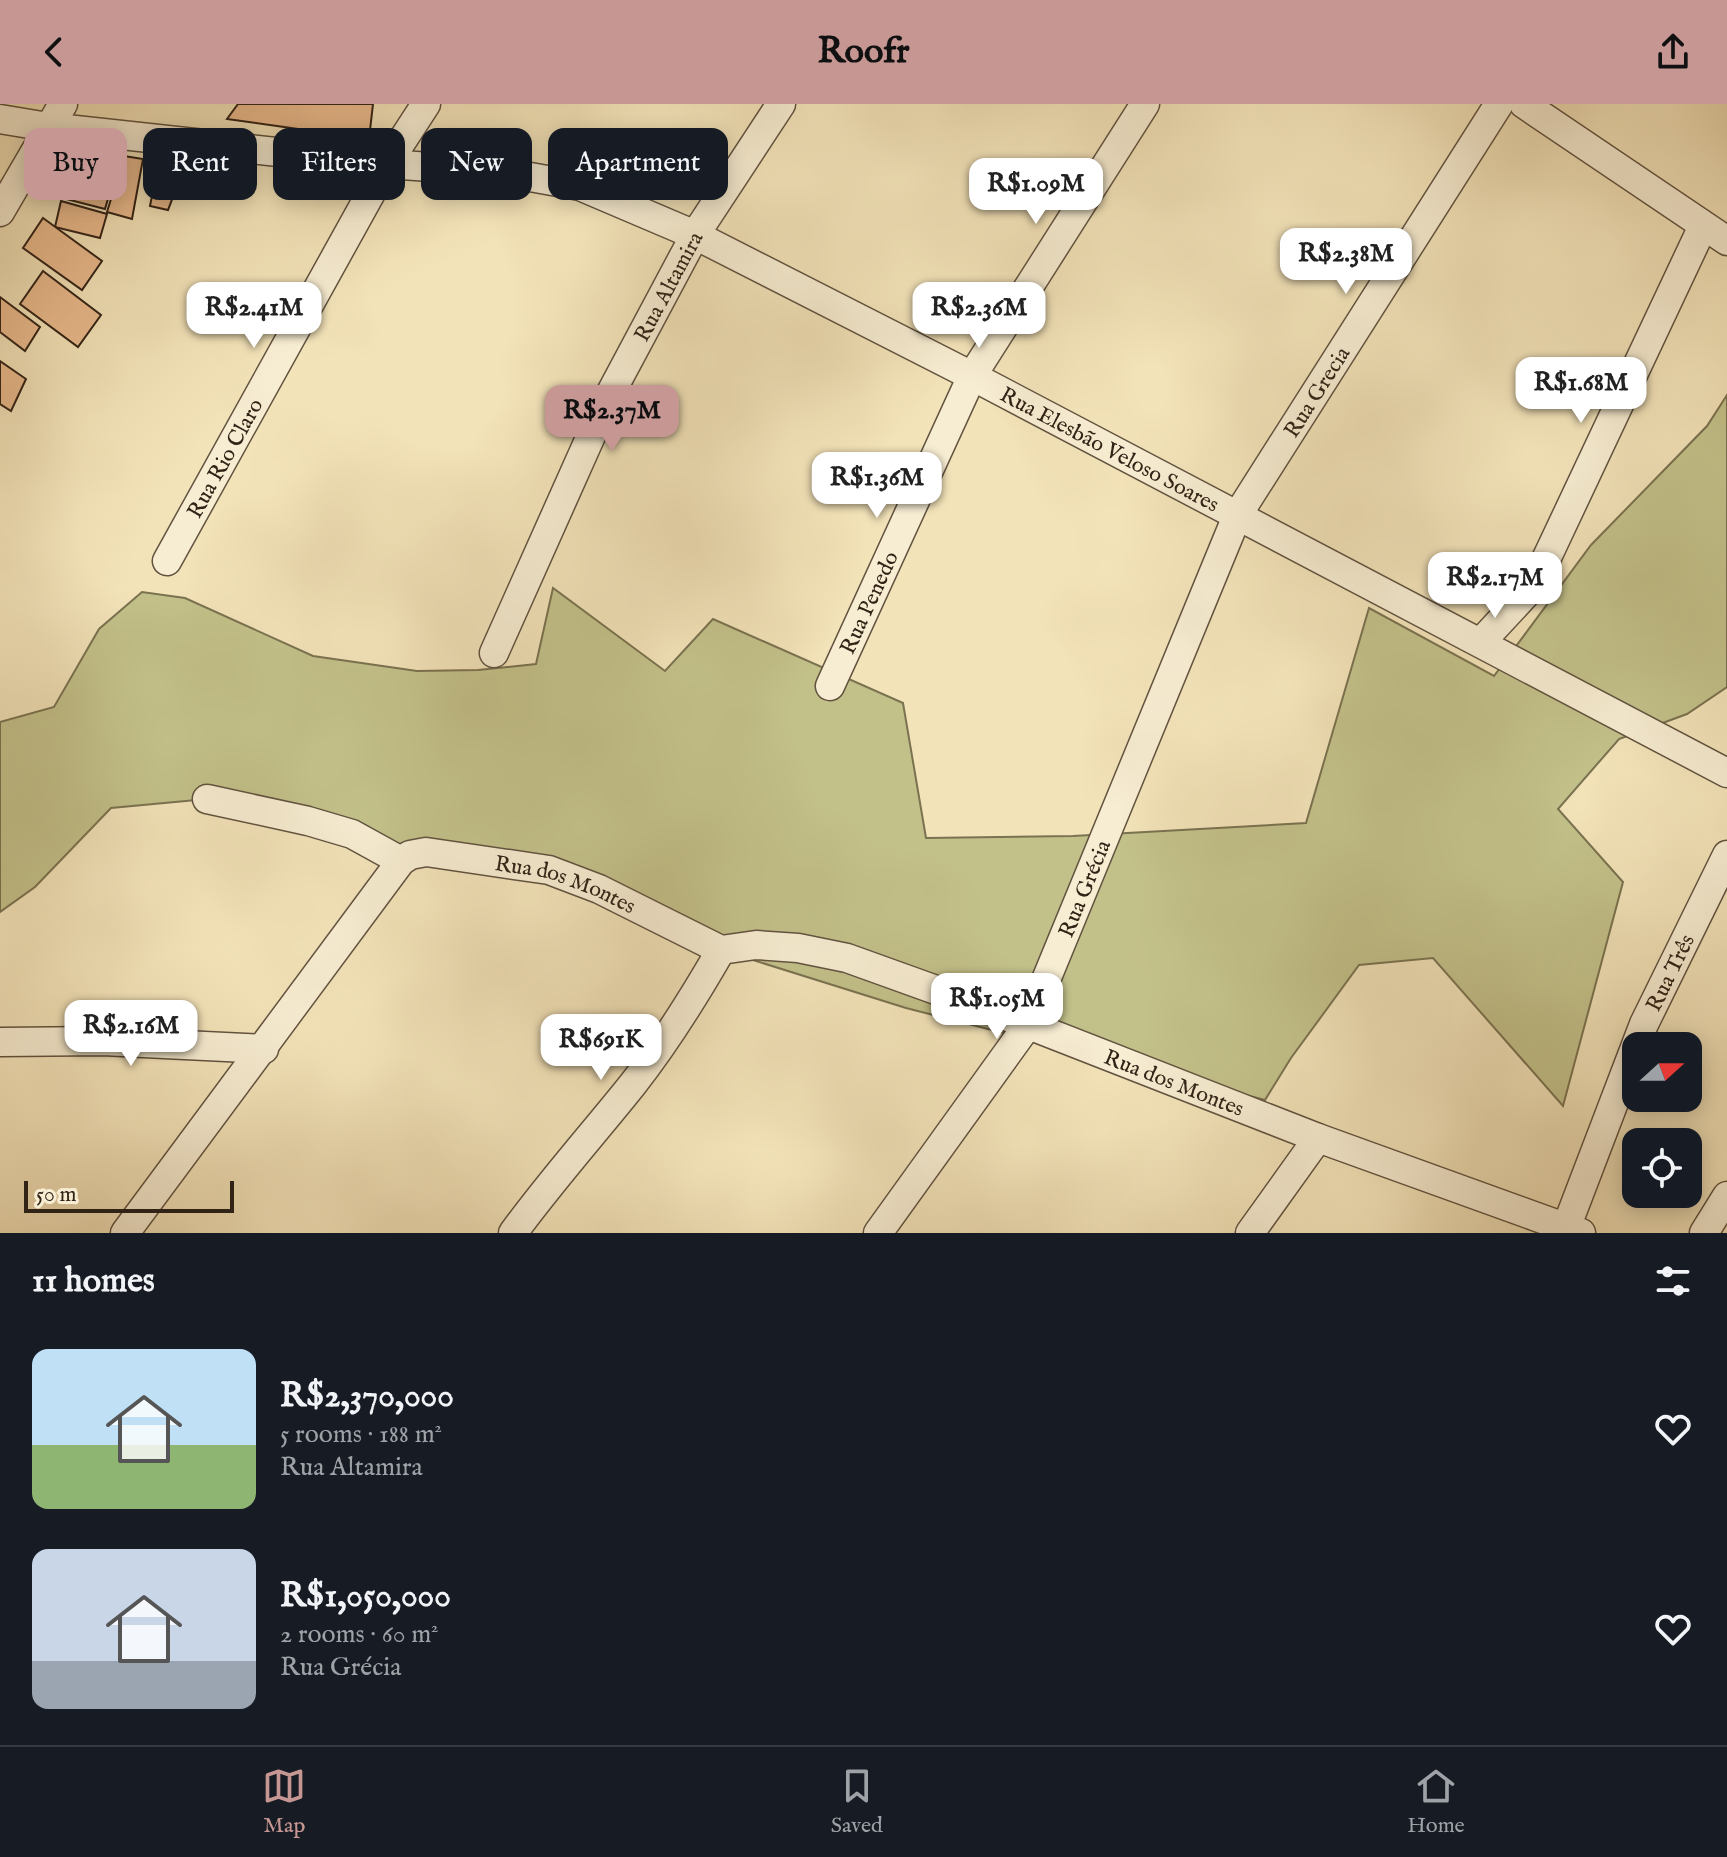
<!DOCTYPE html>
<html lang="en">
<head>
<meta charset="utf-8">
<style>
  body { margin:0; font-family:"IM FELL English",serif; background:#242831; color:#f1f3f6; height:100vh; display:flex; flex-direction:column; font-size:30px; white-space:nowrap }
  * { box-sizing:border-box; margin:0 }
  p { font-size:26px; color:#9ea1a6 }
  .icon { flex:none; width:44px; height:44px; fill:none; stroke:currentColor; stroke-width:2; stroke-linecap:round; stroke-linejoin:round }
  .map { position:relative; height:1129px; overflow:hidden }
  .panel { display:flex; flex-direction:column; background:#171b24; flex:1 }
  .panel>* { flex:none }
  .top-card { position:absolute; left:24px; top:24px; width:800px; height:72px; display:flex; gap:16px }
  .needle { width:52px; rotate:69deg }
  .buttons { position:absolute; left:1622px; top:928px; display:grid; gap:16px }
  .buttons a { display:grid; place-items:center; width:80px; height:80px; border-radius:16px; background:#171b24; box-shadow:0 4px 20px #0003; font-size:40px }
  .scale { position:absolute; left:24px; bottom:20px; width:210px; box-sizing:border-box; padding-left:8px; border:4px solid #322317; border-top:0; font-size:22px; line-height:28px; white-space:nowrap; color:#322317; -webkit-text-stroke:6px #f7edd2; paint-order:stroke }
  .price { position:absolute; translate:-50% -68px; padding:0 18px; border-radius:16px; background:#fff; color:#222; font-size:26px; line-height:52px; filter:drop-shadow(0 2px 4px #0008) }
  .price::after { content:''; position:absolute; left:50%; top:48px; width:24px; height:18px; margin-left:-12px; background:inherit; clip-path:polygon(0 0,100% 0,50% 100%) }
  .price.active { background:#c59692; color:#111 }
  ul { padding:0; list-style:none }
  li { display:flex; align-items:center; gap:24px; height:200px; padding:0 32px }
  li span { display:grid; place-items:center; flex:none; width:224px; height:160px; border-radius:16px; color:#555 }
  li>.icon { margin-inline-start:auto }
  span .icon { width:96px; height:96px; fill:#fffc; stroke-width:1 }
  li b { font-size:34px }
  h2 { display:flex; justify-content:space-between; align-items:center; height:96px; padding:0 32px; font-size:34px }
  .pill { padding:0 28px; border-radius:16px; background:#171b24; box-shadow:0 4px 20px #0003; font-size:28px; line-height:72px }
  .pill.active { background:#c59692; color:#111 }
  header { display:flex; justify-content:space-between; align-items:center; height:104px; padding:0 32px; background:#c59692; color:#111; font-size:36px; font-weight:800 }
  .tabs { display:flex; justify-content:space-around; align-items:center; height:112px; border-top:2px solid #363941; background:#171b24; font-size:22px; color:#9ea1a6 }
  .tabs a { display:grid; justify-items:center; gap:4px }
  .tabs .active { color:#c59692 }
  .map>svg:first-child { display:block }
  .green { fill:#c3c18a; stroke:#7a7250; stroke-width:2 }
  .building { fill:#e9ba8d; stroke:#322317; stroke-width:2 }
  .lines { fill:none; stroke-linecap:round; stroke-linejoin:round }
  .street-casing { stroke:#625340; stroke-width:31 }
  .street { stroke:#f7edd2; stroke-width:28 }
  .labels { text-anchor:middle; stroke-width:6; stroke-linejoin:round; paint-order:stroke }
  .street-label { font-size:22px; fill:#322317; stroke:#f7edd2 }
</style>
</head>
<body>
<header><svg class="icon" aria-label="back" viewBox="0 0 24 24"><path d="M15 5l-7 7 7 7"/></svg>Roofr<svg class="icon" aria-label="share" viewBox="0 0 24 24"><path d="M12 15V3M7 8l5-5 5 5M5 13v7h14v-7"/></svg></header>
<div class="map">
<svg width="1727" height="1129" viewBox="0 0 1727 1129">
  <rect width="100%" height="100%" fill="#f3e3b9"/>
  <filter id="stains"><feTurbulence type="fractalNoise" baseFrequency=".0025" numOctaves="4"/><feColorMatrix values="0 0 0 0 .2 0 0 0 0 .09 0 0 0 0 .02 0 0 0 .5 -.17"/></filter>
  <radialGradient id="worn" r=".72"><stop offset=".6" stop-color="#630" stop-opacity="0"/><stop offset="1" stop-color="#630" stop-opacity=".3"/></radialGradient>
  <polygon class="green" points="1727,291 1727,583 1687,610 1619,635 1558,705 1623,778 1563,1002 1433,854 1359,861 1291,954 1265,996 906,904 721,846 549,766 401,757 207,695 111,704 35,783 0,808 0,618 54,603 99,525 142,488 185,494 313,552 417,567 478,566 536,560 553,484 665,567 713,515 903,599 926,734 1073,732 1306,719 1369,504 1494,572 1591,441 1707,322"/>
  <g class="building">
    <polygon points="238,0 373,0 369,35 227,15"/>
    <polygon points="57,49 119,56 105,105 31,86"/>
    <polygon points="124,52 143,55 132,115 107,108"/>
    <polygon points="159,57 185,61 168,106 150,102"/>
    <polygon points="61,97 107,110 100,134 55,123"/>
    <polygon points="43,114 102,157 82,186 23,144"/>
    <polygon points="43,167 101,211 78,243 20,200"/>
    <polygon points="0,193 40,223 25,247 0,228"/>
    <polygon points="0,257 26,275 11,307 0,300"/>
  </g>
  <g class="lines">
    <defs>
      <g id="street">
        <polyline points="1524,0 1727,137"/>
        <path id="s1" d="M0,15L48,23L387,60L503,68L580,82L695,131L972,272L1727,669"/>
        <polyline points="0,108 63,0"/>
        <path id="s2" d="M167,457L387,60L426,0"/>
        <polyline points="1481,538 1534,481 1703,122"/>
        <path id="s3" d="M494,549L607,296L695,131L781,0"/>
        <path id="s4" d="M830,582L972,272L1145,0"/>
        <polyline points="207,695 308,717 352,730 401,757"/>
        <polyline points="0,938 103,937 264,945"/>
        <path id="s5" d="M1566,1124L1644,920L1727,751"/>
        <path id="s6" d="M125,1129L401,757L410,751L426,748L549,766L599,785L721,846L756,841L798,844L847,854L975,900L1318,1034L1581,1129"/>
        <path d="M513,1129C551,1077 593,1030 633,980C666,938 694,893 721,846"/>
        <path id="s7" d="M878,1129L1027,922L1237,412L1499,0"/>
        <polyline points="1250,1129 1318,1034"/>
        <polyline points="1704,1129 1727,1092"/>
      </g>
    </defs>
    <use href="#street" class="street-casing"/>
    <use href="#street" class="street"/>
  </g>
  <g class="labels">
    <g class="street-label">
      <text dy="8" stroke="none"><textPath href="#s3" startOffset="406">Rua Altamira</textPath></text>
      <text dy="8" stroke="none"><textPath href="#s7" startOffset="954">Rua Grecia</textPath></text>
      <text dy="8" stroke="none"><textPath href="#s1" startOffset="1176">Rua Elesbão Veloso Soares</textPath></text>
      <text dy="8" stroke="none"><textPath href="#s2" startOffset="118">Rua Rio Claro</textPath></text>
      <text dy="8" stroke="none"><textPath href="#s4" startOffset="92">Rua Penedo</textPath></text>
      <text dy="8" stroke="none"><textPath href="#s6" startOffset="634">Rua dos Montes</textPath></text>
      <text dy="8" stroke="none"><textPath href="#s7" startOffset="404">Rua Grécia</textPath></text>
      <text dy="8" stroke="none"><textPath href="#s5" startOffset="276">Rua Três</textPath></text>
      <text dy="8" stroke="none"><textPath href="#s6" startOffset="1282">Rua dos Montes</textPath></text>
    </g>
  </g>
  <rect width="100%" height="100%" filter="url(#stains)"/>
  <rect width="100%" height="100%" fill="url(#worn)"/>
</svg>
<div class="buttons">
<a><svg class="needle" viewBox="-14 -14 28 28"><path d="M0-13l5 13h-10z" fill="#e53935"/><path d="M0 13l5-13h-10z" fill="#9ea1a6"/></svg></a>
<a><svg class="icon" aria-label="locate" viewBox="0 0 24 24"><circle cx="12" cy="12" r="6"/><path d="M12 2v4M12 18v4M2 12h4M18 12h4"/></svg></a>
</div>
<div class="scale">50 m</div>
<b class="price" style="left:1036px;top:122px">R$1.09M</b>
<b class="price" style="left:1346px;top:192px">R$2.38M</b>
<b class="price" style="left:254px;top:246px">R$2.41M</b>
<b class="price" style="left:979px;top:246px">R$2.36M</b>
<b class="price" style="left:1581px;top:321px">R$1.68M</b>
<b class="price active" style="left:612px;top:349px">R$2.37M</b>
<b class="price" style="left:877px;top:416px">R$1.36M</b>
<b class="price" style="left:1495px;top:516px">R$2.17M</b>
<b class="price" style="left:997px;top:937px">R$1.05M</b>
<b class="price" style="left:131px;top:964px">R$2.16M</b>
<b class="price" style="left:601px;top:978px">R$691K</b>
<div class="top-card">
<a class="pill active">Buy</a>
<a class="pill">Rent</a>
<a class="pill">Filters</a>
<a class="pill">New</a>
<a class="pill">Apartment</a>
</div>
</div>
<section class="panel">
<h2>11 homes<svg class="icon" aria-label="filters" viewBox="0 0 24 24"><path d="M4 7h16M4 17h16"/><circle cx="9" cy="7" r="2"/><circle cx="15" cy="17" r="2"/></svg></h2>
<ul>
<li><span style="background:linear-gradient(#bfe0f5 60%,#8fb573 0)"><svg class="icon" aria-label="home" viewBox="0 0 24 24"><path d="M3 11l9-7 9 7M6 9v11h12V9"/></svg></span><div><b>R$2,370,000</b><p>5 rooms · 188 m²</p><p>Rua Altamira</p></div><svg class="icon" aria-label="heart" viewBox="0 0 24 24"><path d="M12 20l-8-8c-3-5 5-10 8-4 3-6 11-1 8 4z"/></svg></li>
<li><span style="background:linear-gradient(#c9d6e8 70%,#9aa5b1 0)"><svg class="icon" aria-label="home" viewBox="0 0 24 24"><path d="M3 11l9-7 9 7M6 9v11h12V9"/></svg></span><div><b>R$1,050,000</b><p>2 rooms · 60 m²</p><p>Rua Grécia</p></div><svg class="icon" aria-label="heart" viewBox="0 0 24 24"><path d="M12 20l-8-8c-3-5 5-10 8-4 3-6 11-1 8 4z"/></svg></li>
</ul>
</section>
<nav class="tabs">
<a class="active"><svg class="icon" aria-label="map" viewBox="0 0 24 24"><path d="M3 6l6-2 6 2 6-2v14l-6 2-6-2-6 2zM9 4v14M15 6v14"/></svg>Map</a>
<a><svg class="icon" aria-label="saved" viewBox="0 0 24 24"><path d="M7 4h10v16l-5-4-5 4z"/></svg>Saved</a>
<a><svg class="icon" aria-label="home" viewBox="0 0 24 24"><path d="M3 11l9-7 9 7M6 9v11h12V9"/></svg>Home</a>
</nav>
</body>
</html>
